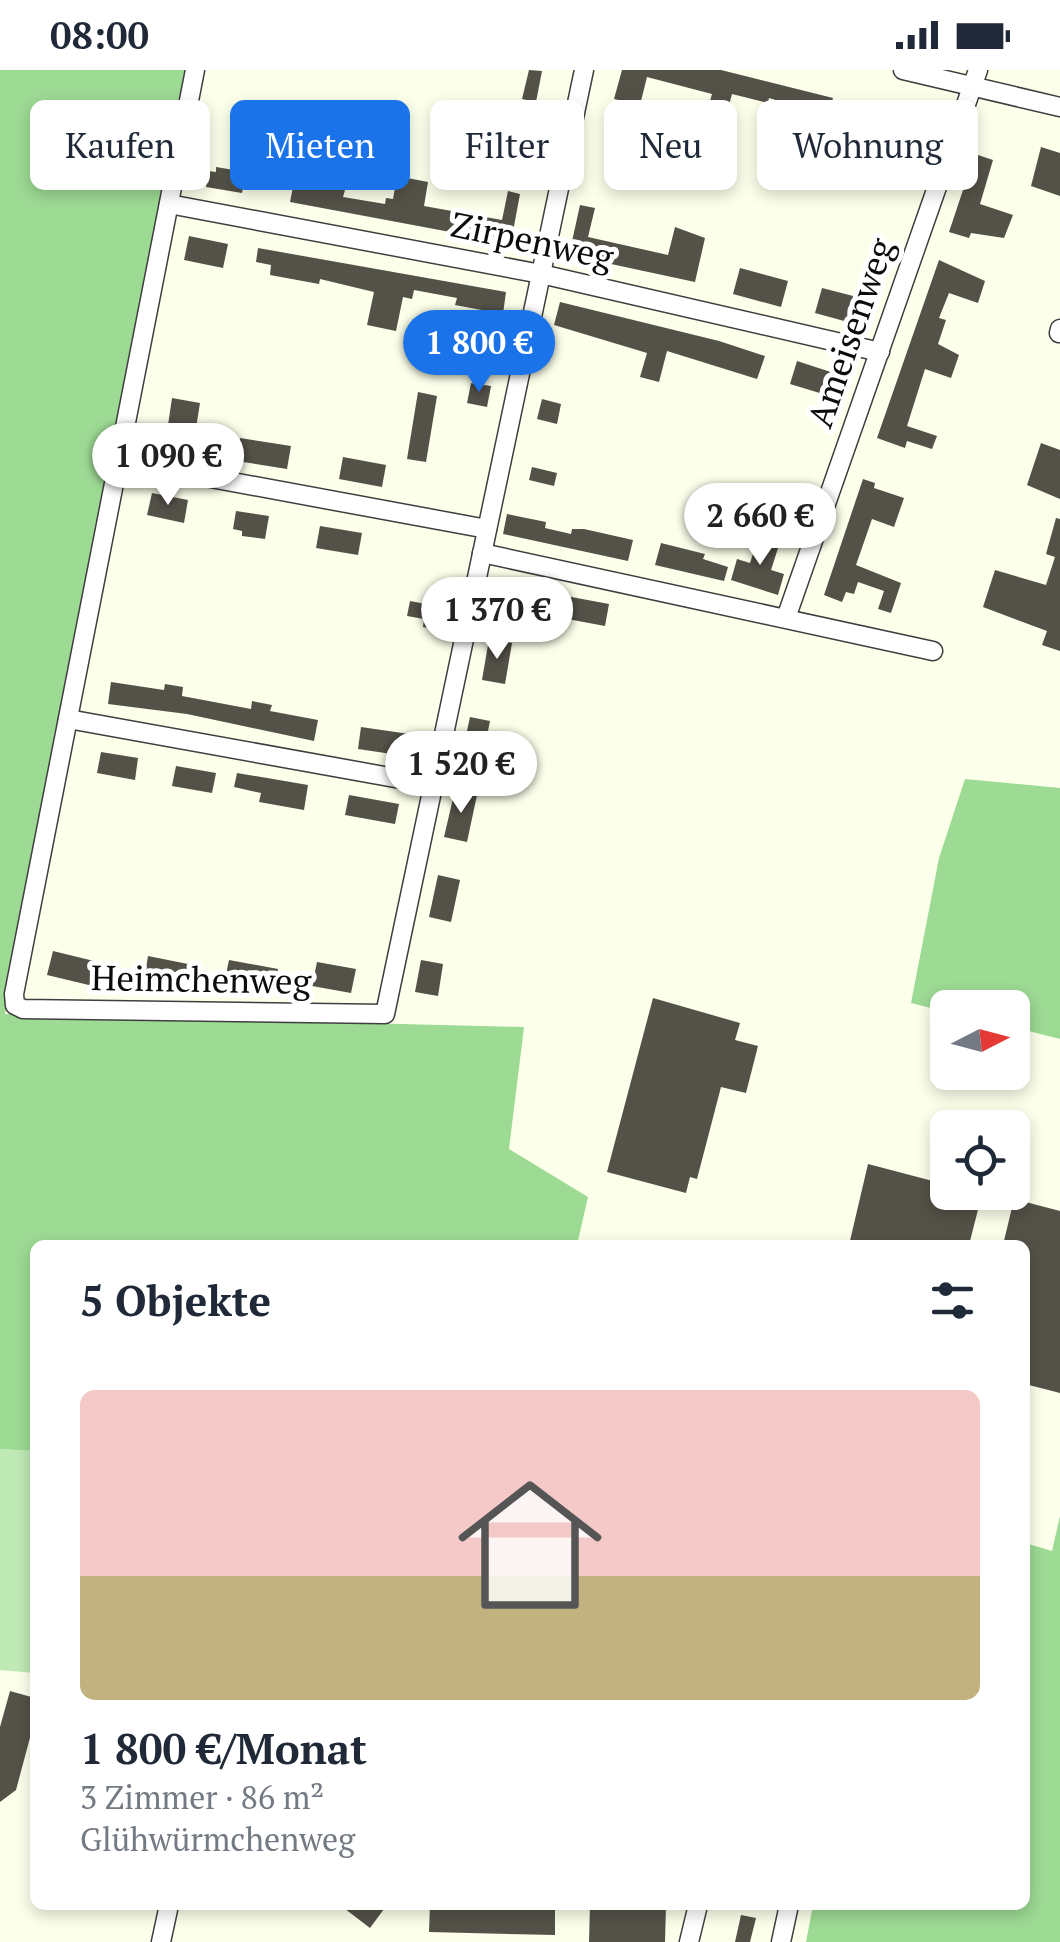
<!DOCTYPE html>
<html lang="de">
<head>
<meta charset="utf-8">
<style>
  body { margin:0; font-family:"PT Serif",serif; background:#f6f6f7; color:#1f2937; height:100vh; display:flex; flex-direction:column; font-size:38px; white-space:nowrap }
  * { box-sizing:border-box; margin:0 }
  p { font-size:32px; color:#747a83 }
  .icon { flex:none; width:55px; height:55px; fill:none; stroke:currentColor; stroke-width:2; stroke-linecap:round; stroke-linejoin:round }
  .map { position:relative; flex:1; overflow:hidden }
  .drawer { position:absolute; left:30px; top:1170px; width:1000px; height:670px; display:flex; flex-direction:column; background:#fff; border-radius:15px; box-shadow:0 5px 15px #0003 }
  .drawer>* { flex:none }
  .hud { position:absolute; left:30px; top:30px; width:1000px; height:90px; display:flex; gap:20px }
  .needle { width:65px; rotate:84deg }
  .fabs { position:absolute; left:930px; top:920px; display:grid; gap:20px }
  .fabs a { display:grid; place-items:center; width:100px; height:100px; border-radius:15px; background:#fff; box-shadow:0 5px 15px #0003; font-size:50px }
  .price { position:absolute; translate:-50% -85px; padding:0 22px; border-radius:35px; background:#fff; color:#222; font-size:32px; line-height:65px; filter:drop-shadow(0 2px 5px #0008) }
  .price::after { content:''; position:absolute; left:50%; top:60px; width:30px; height:22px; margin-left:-15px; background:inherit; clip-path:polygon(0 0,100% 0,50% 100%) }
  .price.active { background:#1a73e8; color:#fff }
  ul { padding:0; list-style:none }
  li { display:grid; align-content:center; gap:20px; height:530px; padding:0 50px }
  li+li { border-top:2px solid #e0e1e3 }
  li span { display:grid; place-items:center; height:310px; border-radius:15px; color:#555 }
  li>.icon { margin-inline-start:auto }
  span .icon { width:180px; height:180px; fill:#fffc; stroke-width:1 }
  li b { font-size:42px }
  h2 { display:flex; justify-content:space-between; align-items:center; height:120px; padding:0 50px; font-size:42px }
  .tag { padding:0 35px; border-radius:15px; background:#fff; box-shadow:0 5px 15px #0003; font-size:35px; line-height:90px }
  .tag.active { background:#1a73e8; color:#fff }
  .status { display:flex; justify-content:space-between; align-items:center; height:70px; padding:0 50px; background:#fff; direction:ltr }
  .status svg { height:28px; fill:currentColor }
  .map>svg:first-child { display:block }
  .green { fill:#bfe9b5 }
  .forest { fill:#9dda94 }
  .building { fill:#545148 }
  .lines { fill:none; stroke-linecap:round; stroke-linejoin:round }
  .minor-casing { stroke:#3f3f3f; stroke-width:21 }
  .minor { stroke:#fff; stroke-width:18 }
  .labels { text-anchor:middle; stroke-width:10; stroke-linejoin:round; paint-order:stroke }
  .street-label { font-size:35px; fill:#0c0c0c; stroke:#fff }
</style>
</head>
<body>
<div class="status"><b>08:00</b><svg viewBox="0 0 49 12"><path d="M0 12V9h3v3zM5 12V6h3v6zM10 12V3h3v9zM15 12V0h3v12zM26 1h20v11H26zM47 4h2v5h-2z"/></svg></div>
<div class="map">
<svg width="1060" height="1872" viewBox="0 0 1060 1872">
  <rect width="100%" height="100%" fill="#fcffea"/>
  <polygon class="green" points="0,1379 35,1381 35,1603 0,1600"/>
  <g class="forest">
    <polygon points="0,0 187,0 5,944 524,957 509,1079 588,1127 577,1175 35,1175 35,1381 0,1379"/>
    <polygon points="965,709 1060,718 1060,969 1013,957 1012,938 948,938 947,942 911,933 939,788"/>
    <polygon points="1060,1446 1060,1872 806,1872 813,1835 1025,1835 1025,1473 1052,1481"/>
  </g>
  <g class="building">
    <polygon points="529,0 542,1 536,32 522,29"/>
    <polygon points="622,0 721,0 833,28 823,63 800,56 805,41 799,37 769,28 768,33 732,24 725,50 706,45 712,24 647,7 640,35 614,29"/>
    <polygon points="862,37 922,49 906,99 877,90 887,60 858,50"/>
    <polygon points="1041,77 1060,83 1060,126 1031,116"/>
    <polygon points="317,83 339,87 333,118 345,120 343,127 385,134 386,128 393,129 397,106 428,112 424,136 502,150 508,121 520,124 512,167 509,173 290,132 293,117 311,114"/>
    <polygon points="975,84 993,90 980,134 1013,145 1004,168 971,163 969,168 949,162"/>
    <polygon points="216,97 246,102 242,123 206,117 208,101 216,102"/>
    <polygon points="580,135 595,138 588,167 668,185 675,157 705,168 695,212 569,185"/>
    <polygon points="189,166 228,174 223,198 184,190"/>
    <polygon points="258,178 506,222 503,244 455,235 457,228 414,220 412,229 403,227 396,261 367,255 374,222 320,209 319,214 270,205 271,195 256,192"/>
    <polygon points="939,190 985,211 978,233 949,223 939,248 946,250 938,274 959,285 951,308 925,299 907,356 937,366 932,379 907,371 905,378 877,368"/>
    <polygon points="740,198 788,211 781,237 733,224"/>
    <polygon points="822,218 861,228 855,254 815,243"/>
    <polygon points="560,232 719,271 765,286 757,309 667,281 659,312 640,307 647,283 554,255"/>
    <polygon points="797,291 843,306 836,328 790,314"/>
    <polygon points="471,313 491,316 487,337 467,333"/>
    <polygon points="418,322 437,326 426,392 407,389"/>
    <polygon points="172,328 200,333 196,358 203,359 199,382 154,374 158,353 168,355"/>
    <polygon points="542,329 561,334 557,354 537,349"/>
    <polygon points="240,368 291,376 287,399 237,391"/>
    <polygon points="1041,373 1060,380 1060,429 1027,415"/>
    <polygon points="343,387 386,395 382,417 339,409"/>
    <polygon points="532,397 557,403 554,416 529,410"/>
    <polygon points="863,409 875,413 874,418 904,428 894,457 872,449 856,495 901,513 891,543 878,539 884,521 858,512 854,524 846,522 842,532 824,525"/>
    <polygon points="152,423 188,430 184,453 147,445"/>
    <polygon points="236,441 269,446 265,469 242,466 242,461 233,459"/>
    <polygon points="507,444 546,452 545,458 571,464 572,459 584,459 633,470 628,491 503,464"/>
    <polygon points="1056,448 1060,449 1060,581 1042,575 1047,561 983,537 995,500 1046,515 1055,487 1046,484"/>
    <polygon points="320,456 362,463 358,485 316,478"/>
    <polygon points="759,465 780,472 771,500 784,504 778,525 731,510 737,489 750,493"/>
    <polygon points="661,473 705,484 703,489 728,497 724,511 655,495"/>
    <polygon points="429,520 450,524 442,561 423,557 424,549 407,546 410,531 426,534"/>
    <polygon points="534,520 609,534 605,556 530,542"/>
    <polygon points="489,569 512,573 505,614 482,610"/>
    <polygon points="111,612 164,620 165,614 183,617 182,626 251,639 252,631 272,635 270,641 318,650 314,671 187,644 108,634"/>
    <polygon points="470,647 490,651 488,661 494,662 486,699 460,693"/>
    <polygon points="361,657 416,665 412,687 358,679"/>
    <polygon points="101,682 138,688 135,710 97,703"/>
    <polygon points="176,696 216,703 212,723 172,716"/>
    <polygon points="237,703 308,715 304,740 259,732 261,723 234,717"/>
    <polygon points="455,720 477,725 467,772 444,767"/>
    <polygon points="349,725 399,734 395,754 345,745"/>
    <polygon points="438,805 460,810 451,852 429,847"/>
    <polygon points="53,881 98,892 93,916 47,905"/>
    <polygon points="148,886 188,894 184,918 144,910"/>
    <polygon points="229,890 278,899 274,923 224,914"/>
    <polygon points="421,890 443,894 438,926 415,922"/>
    <polygon points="317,892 356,899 351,923 312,916"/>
    <polygon points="653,928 740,953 735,970 758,976 746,1023 721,1017 697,1109 690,1107 686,1123 607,1102"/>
    <polygon points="868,1094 948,1115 948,1122 982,1124 969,1175 849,1175"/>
    <polygon points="1014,1129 1060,1141 1060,1323 1025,1314 1025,1175 1003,1175"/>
    <polygon points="10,1621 35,1628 35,1649 16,1720 0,1732 0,1657"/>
    <polygon points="340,1835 387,1835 370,1858"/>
    <polygon points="430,1835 555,1835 555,1865 429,1862"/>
    <polygon points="590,1835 666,1835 665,1872 589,1872"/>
    <polygon points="741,1845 756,1848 750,1872 735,1872"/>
  </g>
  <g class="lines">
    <defs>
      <g id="minor">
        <polyline points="195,0 14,924 15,935 23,939 385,944 584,0"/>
        <polyline points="903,0 1060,37"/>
        <polyline points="169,134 541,204 880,282"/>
        <polyline points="1059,263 1060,259"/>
        <polyline points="119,391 487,459"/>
        <polyline points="482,483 933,581"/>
        <polyline points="786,548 978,0"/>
        <polyline points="68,649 434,715"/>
        <polyline points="161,1872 169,1835"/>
        <polyline points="689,1872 698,1835"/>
        <polyline points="781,1872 789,1835"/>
      </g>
    </defs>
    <use href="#minor" class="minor-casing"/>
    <use href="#minor" class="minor"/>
  </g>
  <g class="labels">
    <g class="street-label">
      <text transform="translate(532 171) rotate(12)" y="12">Zirpenweg</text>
      <text transform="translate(851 263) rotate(-71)" y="12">Ameisenweg</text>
      <text transform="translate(201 910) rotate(1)" y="12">Heimchenweg</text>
    </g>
  </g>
</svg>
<div class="fabs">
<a><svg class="needle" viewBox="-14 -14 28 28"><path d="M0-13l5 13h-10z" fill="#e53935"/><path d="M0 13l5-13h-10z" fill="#747a83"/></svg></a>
<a><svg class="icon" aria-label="locate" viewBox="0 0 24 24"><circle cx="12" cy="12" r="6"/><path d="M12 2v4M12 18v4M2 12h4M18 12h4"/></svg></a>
</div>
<b class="price active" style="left:479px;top:325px">1 800 €</b>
<b class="price" style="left:168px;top:438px">1 090 €</b>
<b class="price" style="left:760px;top:498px">2 660 €</b>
<b class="price" style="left:497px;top:592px">1 370 €</b>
<b class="price" style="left:461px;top:746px">1 520 €</b>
<div class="hud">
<a class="tag">Kaufen</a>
<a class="tag active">Mieten</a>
<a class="tag">Filter</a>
<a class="tag">Neu</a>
<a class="tag">Wohnung</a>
</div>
<section class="drawer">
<h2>5 Objekte<svg class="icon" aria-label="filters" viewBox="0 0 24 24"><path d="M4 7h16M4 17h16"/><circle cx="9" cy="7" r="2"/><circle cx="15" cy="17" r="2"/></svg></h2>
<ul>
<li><span style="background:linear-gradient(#f6c9c9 60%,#c2b280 0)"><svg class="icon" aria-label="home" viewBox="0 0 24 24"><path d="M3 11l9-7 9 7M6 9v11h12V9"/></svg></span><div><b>1 800 €/Monat</b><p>3 Zimmer · 86 m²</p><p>Glühwürmchenweg</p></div></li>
</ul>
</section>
</div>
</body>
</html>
